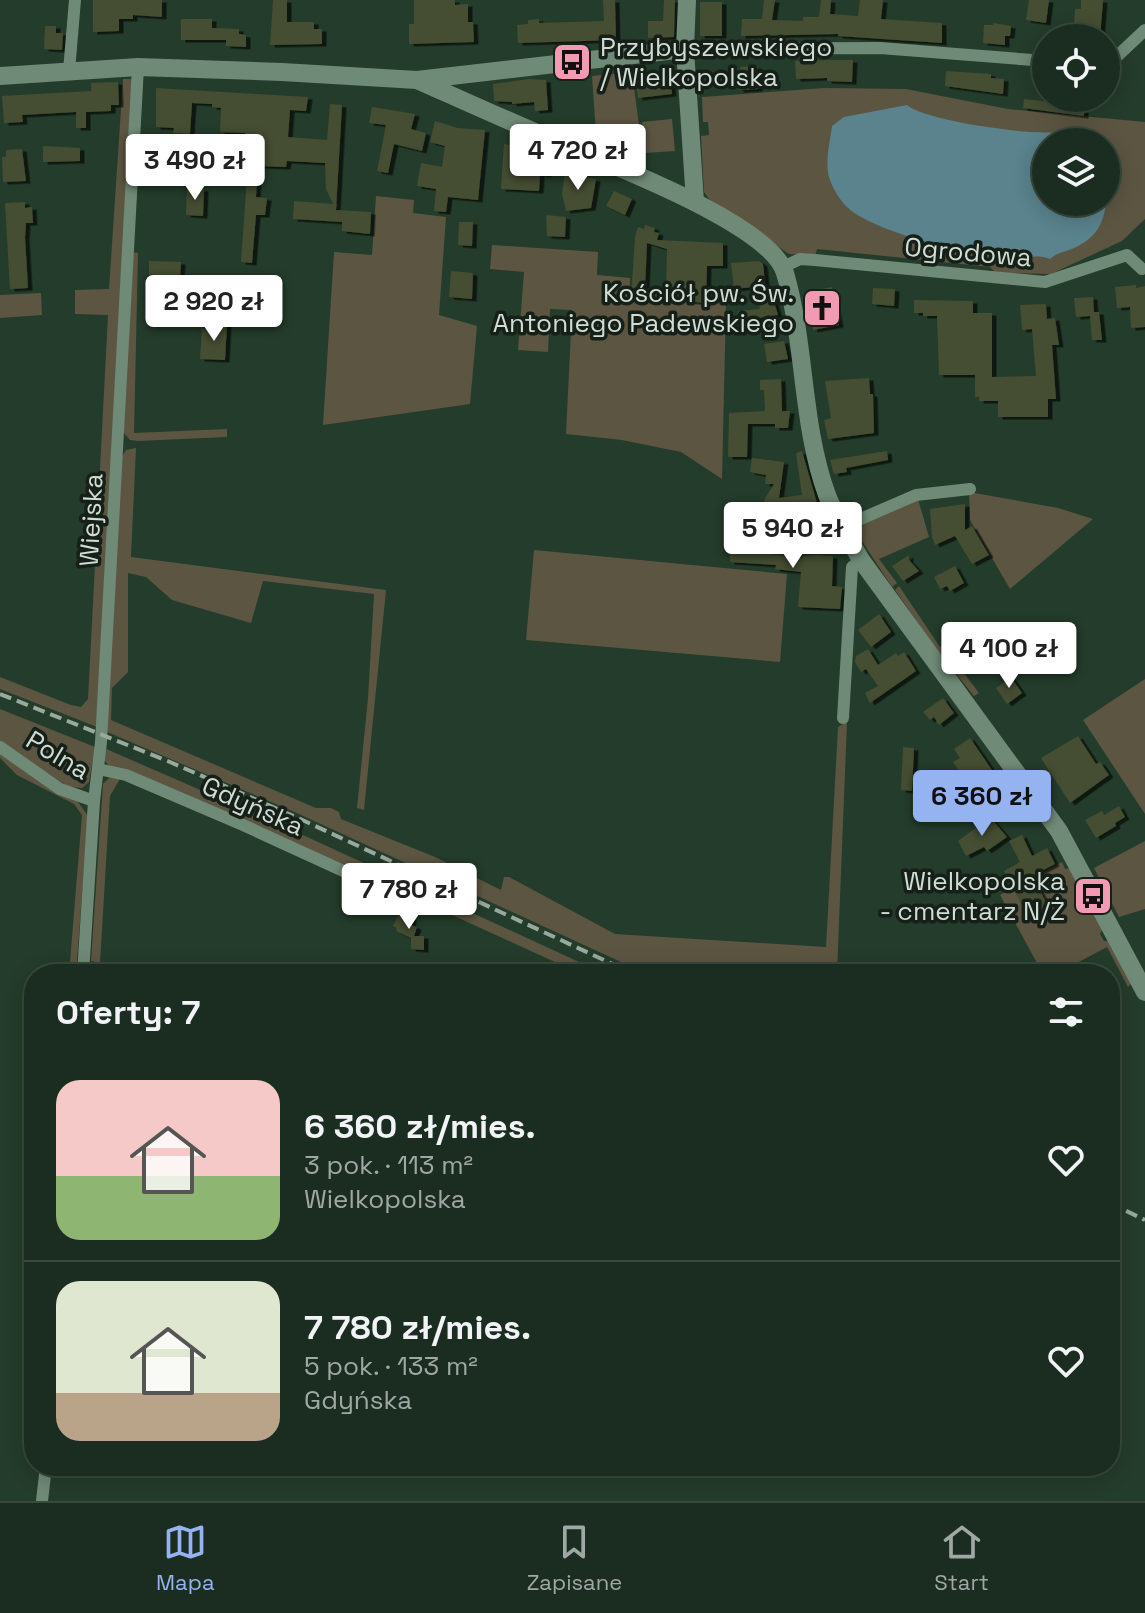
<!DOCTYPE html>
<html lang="pl">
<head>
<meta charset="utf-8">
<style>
  body { margin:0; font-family:"Space Grotesk",sans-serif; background:#28392d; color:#f1f3f6; height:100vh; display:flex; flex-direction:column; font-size:30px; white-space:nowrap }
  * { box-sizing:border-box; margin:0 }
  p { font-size:26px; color:#a0a8a5 }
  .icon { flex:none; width:44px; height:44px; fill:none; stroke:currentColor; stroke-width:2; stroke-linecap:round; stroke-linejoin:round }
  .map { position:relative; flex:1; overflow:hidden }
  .panel { position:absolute; left:24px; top:964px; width:1096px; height:512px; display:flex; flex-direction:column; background:#1b2d20; border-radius:32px; box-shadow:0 4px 20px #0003,0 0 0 2px #39493e }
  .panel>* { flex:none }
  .buttons { position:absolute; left:1032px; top:24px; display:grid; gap:16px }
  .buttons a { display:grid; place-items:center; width:88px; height:88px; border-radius:50%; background:#1b2d20; box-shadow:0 4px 20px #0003,0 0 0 2px #39493e; font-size:40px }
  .price { position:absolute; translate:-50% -68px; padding:0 18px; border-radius:8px; background:#fff; color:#222; font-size:26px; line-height:52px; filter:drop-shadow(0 2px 4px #0008) }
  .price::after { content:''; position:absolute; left:50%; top:48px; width:24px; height:18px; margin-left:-12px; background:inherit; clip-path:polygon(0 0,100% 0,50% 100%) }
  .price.active { background:#95b2f1; color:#111 }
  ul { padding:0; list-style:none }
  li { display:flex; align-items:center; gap:24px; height:200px; padding:0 32px }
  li+li { border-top:2px solid #39493e }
  li span { display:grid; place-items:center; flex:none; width:224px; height:160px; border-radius:24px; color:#555 }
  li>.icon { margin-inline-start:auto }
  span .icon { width:96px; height:96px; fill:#fffc; stroke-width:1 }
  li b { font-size:34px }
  h2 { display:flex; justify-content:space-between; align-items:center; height:96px; padding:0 32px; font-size:34px }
  .tabs { display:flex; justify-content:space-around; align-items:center; height:112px; border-top:2px solid #39493e; background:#1b2d20; font-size:22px; color:#a0a8a5 }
  .tabs a { display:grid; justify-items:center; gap:4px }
  .tabs .active { color:#95b2f1 }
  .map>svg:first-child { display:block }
  .green { fill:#5c5542; fill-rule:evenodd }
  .water { fill:#5a838d }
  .building { fill:#454e30; filter:url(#shadow) }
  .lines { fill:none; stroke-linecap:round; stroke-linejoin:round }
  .street { stroke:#6f8a76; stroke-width:12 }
  .secondary { stroke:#6f8a76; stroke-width:18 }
  .rail { stroke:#98a99d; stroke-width:4; stroke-dasharray:12 6; stroke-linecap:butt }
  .labels { text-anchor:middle; stroke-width:7; stroke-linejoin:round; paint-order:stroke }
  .poi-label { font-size:26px; fill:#cfddd3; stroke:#162018; text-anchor:end }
  .street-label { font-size:26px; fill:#cfddd3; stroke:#162018 }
</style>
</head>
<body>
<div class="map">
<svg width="1145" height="1501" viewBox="0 0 1145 1501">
  <defs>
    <filter id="shadow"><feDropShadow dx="4.5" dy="2.5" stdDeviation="0" flood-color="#0009"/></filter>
  </defs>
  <rect width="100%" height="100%" fill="#243c2b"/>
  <g class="green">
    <polygon points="632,72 640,133 596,134 592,76"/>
    <polygon points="123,79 132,79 97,727 0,689 0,677 71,705 81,707 88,699 108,315 75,314 75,290 109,289"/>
    <path d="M825,88L906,89L1008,109L1145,122V219L1122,241L1051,274L996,273L990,267L817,249L815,256L789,254L712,203L704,192L701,136L709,135L708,122H703L702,97ZM1046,142H1106V202H1046Z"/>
    <polygon points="672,119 675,151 645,153 642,122"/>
    <polygon points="376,196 414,200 413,213 446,217 439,315 477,326 470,404 323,425 334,252 372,255"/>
    <polygon points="492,245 598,252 597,275 630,278 629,301 726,303 722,479 681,452 622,440 566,434 572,310 550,309 548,352 518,350 524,272 490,269"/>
    <polygon points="133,252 138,253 134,433 227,429 227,437 138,441 130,440 123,432"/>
    <polygon points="41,293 42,315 0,318 0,295"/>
    <polygon points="136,448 131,557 386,590 364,810 357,808 368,698 374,594 263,581 251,623 172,600 146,577 128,573 128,672 112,688 111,720 316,808 331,808 339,812 341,819 435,857 501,890 504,877 509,877 615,934 826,947 838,727 847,722 837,974 647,974 299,814 105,731 120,460 126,450"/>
    <polygon points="969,492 1058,508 1093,519 1010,589 970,520"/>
    <polygon points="918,499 929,537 879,559 897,583 892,587 852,526"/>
    <polygon points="534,550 787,574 780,662 526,640"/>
    <polygon points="899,586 940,647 963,630 977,649 957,664 979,693 974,696 937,650 895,590"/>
    <polygon points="1145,679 1145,814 1083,720"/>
    <polygon points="0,709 95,747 89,782 82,788 69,787 0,742"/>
    <polygon points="104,748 292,830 605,974 581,974 288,840 109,766 103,759"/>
    <polygon points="0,752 76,799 88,816 76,974 69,974 82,815 74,804 17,775 0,758"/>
    <polygon points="111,776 121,777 110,796 100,963 91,961 103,784"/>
    <polygon points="1145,841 1145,909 1119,917 1094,868"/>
    <polygon points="1062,862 1065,869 1070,868 1102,930 1100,934 1104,941 1109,941 1131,984 1128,987 1107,947 1056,974 1043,974 1000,895"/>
  </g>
  <path class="water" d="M907,105C925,120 1004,130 1030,132C1047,133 1071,131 1085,142H1046V202H1106C1104,224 1095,239 1074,248C1065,252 1058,252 1050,259C1036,253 1017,260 1002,258C966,254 870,231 846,206C840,200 833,189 830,180C824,164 830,142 832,126L844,117Z"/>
  <g class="building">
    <polygon points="93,0 162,0 162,17 133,15 133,19 119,19 119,31 93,32"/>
    <polygon points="273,0 287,0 287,22 314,22 314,29 322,29 322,44 270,45"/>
    <polygon points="414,0 455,0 455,5 468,4 468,22 473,22 474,42 409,44 409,24 414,24"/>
    <polygon points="603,0 615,0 616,40 518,43 517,25 528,24 528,20 539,19 539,23 604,21"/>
    <polygon points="664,0 675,0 674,37 648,38 648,21 663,21"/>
    <polygon points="764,0 775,0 772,20 803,21 803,17 819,17 821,0 831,0 830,14 858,16 860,0 883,0 881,19 942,23 942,43 838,36 838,34 741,36 742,19 762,19"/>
    <polygon points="1029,0 1049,0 1046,23 1026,20"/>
    <polygon points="1081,0 1103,0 1100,38 1073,38 1075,9 1081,9"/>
    <rect x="700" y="2" width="22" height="34"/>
    <polygon points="181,19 212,19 212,28 239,29 239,34 246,35 246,47 226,46 226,40 181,40"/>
    <polygon points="993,23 1011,26 1010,36 1005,36 1005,45 983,43 984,25 993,25"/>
    <polygon points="45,26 56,26 56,33 63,33 62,50 44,49"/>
    <polygon points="828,60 853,60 852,82 827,81 827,78 796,79 795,61"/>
    <polygon points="757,66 758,89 739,90 740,67"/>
    <polygon points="946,71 991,74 991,78 1004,79 1003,94 945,86"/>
    <polygon points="670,72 672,94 638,98 635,75"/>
    <polygon points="529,79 546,80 548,110 535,111 534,102 512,104 512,102 494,101 493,84"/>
    <polygon points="118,82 119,105 111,105 111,111 86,112 86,128 76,128 76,112 22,115 23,122 4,123 2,96 91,91 91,83"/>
    <polygon points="156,88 308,97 306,111 290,110 288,137 327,140 330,104 342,105 336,210 371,212 370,234 342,231 342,222 293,219 294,201 333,204 326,189 325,163 287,161 286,167 258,166 256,197 267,198 265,215 256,215 252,263 241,262 248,163 244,162 245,133 220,132 221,108 212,107 212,104 192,103 190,134 173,133 174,128 156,127"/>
    <polygon points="1084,98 1084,116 1023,108 1024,99 1060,103 1061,99"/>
    <polygon points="372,107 415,114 411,129 426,133 422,151 394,144 388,173 377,171 386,125 369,123"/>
    <polygon points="435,121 458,128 485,130 478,200 448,197 446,212 434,211 436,189 417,186 421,163 442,167 445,146 430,142"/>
    <polygon points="504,144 527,148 525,156 548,158 547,175 540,174 539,191 501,189"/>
    <polygon points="43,146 80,148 80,161 43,162"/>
    <polygon points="22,149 26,181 3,182 2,157 6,157 6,150"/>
    <polygon points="565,173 596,179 591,208 566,211 562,194"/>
    <polygon points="187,188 204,189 203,216 186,215"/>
    <polygon points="614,191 632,199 625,215 606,206"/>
    <polygon points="25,202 25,208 32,207 33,223 26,223 25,237 28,288 10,289 5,203"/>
    <polygon points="546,215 566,217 565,237 547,236"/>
    <polygon points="459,222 473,222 472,246 458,245"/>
    <polygon points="645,225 655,228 654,232 659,233 657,240 723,243 723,266 707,266 706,303 685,301 685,291 666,290 667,249 647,243 645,288 658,289 658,299 631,297 635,238 638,227 644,229"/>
    <polygon points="149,261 181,262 180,280 149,278"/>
    <polygon points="759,261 763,264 766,291 770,289 778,315 739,321 738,311 760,309 753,287 734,289 731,263"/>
    <polygon points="451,271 473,273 472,299 449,297"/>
    <polygon points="1136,285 1136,288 1145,286 1145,327 1131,328 1130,307 1117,308 1115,287"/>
    <polygon points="832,287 839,325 813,330 806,292"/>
    <polygon points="873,288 895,289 894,306 872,304"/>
    <polygon points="1093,297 1094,312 1099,312 1102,340 1092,340 1090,316 1076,317 1074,298"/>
    <polygon points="914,300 973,301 973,313 992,313 992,377 1036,376 1032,329 1022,330 1020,305 1046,304 1047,319 1055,318 1059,345 1052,345 1056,399 1048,399 1048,417 998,417 998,401 979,401 979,397 975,397 975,375 939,375 937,316 923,316 923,313 914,313"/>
    <polygon points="214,324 227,324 225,360 200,359 202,329 214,330"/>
    <polygon points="784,341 788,359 767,362 764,344"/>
    <polygon points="869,378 870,394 873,394 874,433 828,439 824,420 831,418 825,381"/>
    <polygon points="781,379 782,411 790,411 788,428 775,428 775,424 748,424 747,457 728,457 729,413 765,411 764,390 760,390 760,380"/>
    <polygon points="802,451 817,503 806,505 807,526 769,526 769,508 764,500 774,484 765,484 766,475 750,472 752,458 784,462 779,498 802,495 796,453"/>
    <polygon points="887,451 888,460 846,468 847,472 834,474 830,460"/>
    <polygon points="965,504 965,530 972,526 989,555 972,564 955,536 935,545 932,537 930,509"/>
    <polygon points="739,523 760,524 758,553 803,558 803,556 815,555 833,556 832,586 842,587 840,609 798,607 801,572 775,569 776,565 730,562 730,552 738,552"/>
    <polygon points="909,555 909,560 919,571 903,581 892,566"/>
    <polygon points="955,566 964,583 950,591 947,586 940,589 934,577"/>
    <polygon points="879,614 891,632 871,647 858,630"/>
    <polygon points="868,649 878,665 896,653 898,656 904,652 916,671 870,703 865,693 878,686 866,669 861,672 855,662 856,656"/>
    <polygon points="1011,677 1022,693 1007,704 996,688"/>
    <polygon points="943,698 954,713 939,725 934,717 930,720 923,712"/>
    <polygon points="1078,736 1096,764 1100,762 1109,775 1070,803 1041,758"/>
    <polygon points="970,738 1003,786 981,802 953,762 960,758 954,749"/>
    <polygon points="903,747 914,748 912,791 901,790"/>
    <polygon points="1119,806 1125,817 1115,823 1116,826 1096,838 1085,820 1102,811 1104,815"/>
    <polygon points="990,817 1007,837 987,851 984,847 966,856 958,841"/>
    <polygon points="1022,835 1032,856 1047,848 1055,864 1032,876 1050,910 1030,921 1004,871 1020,862 1009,841"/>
    <polygon points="403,912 412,917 411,925 417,927 414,936 424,936 424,950 411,949 411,938 396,931 397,928 393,926 399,913"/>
  </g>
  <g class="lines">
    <g class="street">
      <polyline points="685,49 880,48 1046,61"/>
      <polyline points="1106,62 1113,60 1145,30"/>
      <polyline points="69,71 75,0"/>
      <polyline points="783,267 800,259 815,260 1045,282 1127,255 1142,269"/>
      <polyline points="842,527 916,495 970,489"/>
      <polyline points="843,718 852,567 861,560"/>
      <polyline points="0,747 60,789 94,801"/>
      <polyline points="98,769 126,775 243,825 387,891"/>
      <polyline points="83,974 94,801 101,742 138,67"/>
      <polyline points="42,1501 46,1466"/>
    </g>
    <g class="secondary">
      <polyline points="687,0 685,49 695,202"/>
      <polyline points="0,76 138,67 282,72 417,80 685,49"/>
      <path d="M417,80C462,100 506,120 551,139C601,161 770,223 785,273C806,345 801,424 827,495C836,518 849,539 861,560L1059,831L1145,992"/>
    </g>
    <g class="rail">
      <polyline points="0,694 170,762 298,818 634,974"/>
      <polyline points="1110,1203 1145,1220"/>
    </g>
  </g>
  <defs>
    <symbol id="bus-square" viewBox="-11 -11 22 22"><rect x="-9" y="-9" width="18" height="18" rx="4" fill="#f19ab2" stroke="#162018"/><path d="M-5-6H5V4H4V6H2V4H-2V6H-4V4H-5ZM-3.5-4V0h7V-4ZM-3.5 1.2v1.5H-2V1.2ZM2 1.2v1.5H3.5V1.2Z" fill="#111"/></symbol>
    <symbol id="church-square" viewBox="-11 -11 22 22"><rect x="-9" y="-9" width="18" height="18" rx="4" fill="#f19ab2" stroke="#162018"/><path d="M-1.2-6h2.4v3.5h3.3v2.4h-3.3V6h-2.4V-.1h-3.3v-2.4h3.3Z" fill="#111"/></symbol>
  </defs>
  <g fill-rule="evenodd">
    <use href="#bus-square" x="550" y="40" width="44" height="44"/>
    <use href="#church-square" x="800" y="286" width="44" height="44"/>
    <use href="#bus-square" x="1071" y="874" width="44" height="44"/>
  </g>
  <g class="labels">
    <g class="poi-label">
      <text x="600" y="56" text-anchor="start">Przybyszewskiego<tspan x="600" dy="30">/ Wielkopolska</tspan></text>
      <text x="794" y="302">Kościół pw. Św.<tspan x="794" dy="30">Antoniego Padewskiego</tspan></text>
      <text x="1065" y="890">Wielkopolska<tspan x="1065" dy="30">- cmentarz N/Ż</tspan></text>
    </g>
    <g class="street-label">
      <text transform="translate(968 252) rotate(5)" y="9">Ogrodowa</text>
      <text transform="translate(91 520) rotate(-87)" y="9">Wiejska</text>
      <text transform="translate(58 755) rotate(31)" y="9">Polna</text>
      <text transform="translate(253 806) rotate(24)" y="9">Gdyńska</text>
    </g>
  </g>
</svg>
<div class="buttons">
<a><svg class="icon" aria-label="locate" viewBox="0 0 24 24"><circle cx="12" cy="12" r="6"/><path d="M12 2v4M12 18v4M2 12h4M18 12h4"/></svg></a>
<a><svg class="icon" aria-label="layers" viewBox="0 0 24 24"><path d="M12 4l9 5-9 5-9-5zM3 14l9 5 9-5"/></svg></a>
</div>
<b class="price" style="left:578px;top:192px">4 720 zł</b>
<b class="price" style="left:195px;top:202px">3 490 zł</b>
<b class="price" style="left:214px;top:343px">2 920 zł</b>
<b class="price" style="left:793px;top:570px">5 940 zł</b>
<b class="price" style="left:1009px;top:690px">4 100 zł</b>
<b class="price active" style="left:982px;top:838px">6 360 zł</b>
<b class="price" style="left:409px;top:931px">7 780 zł</b>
<section class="panel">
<h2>Oferty: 7<svg class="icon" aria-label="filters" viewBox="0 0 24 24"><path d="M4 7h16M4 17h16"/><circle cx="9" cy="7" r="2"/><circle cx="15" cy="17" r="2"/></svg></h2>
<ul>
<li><span style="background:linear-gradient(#f6c9c9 60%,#8fb573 0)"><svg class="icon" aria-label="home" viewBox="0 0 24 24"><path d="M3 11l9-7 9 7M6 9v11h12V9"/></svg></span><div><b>6 360 zł/mies.</b><p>3 pok. · 113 m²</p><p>Wielkopolska</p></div><svg class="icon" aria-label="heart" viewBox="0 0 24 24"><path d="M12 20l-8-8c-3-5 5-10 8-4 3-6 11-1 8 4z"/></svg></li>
<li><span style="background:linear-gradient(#dfe7d0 70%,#b9a48a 0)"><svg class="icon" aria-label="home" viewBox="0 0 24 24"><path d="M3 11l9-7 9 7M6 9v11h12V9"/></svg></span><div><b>7 780 zł/mies.</b><p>5 pok. · 133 m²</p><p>Gdyńska</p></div><svg class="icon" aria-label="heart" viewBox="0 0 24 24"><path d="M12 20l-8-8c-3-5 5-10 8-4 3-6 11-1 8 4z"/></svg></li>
</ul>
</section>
</div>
<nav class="tabs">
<a class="active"><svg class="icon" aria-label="map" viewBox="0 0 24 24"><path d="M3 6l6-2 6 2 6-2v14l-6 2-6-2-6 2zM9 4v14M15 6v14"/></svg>Mapa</a>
<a><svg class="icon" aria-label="saved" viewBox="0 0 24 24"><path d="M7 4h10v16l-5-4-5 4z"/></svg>Zapisane</a>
<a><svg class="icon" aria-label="home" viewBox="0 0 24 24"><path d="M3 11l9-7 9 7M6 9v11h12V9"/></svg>Start</a>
</nav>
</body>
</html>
